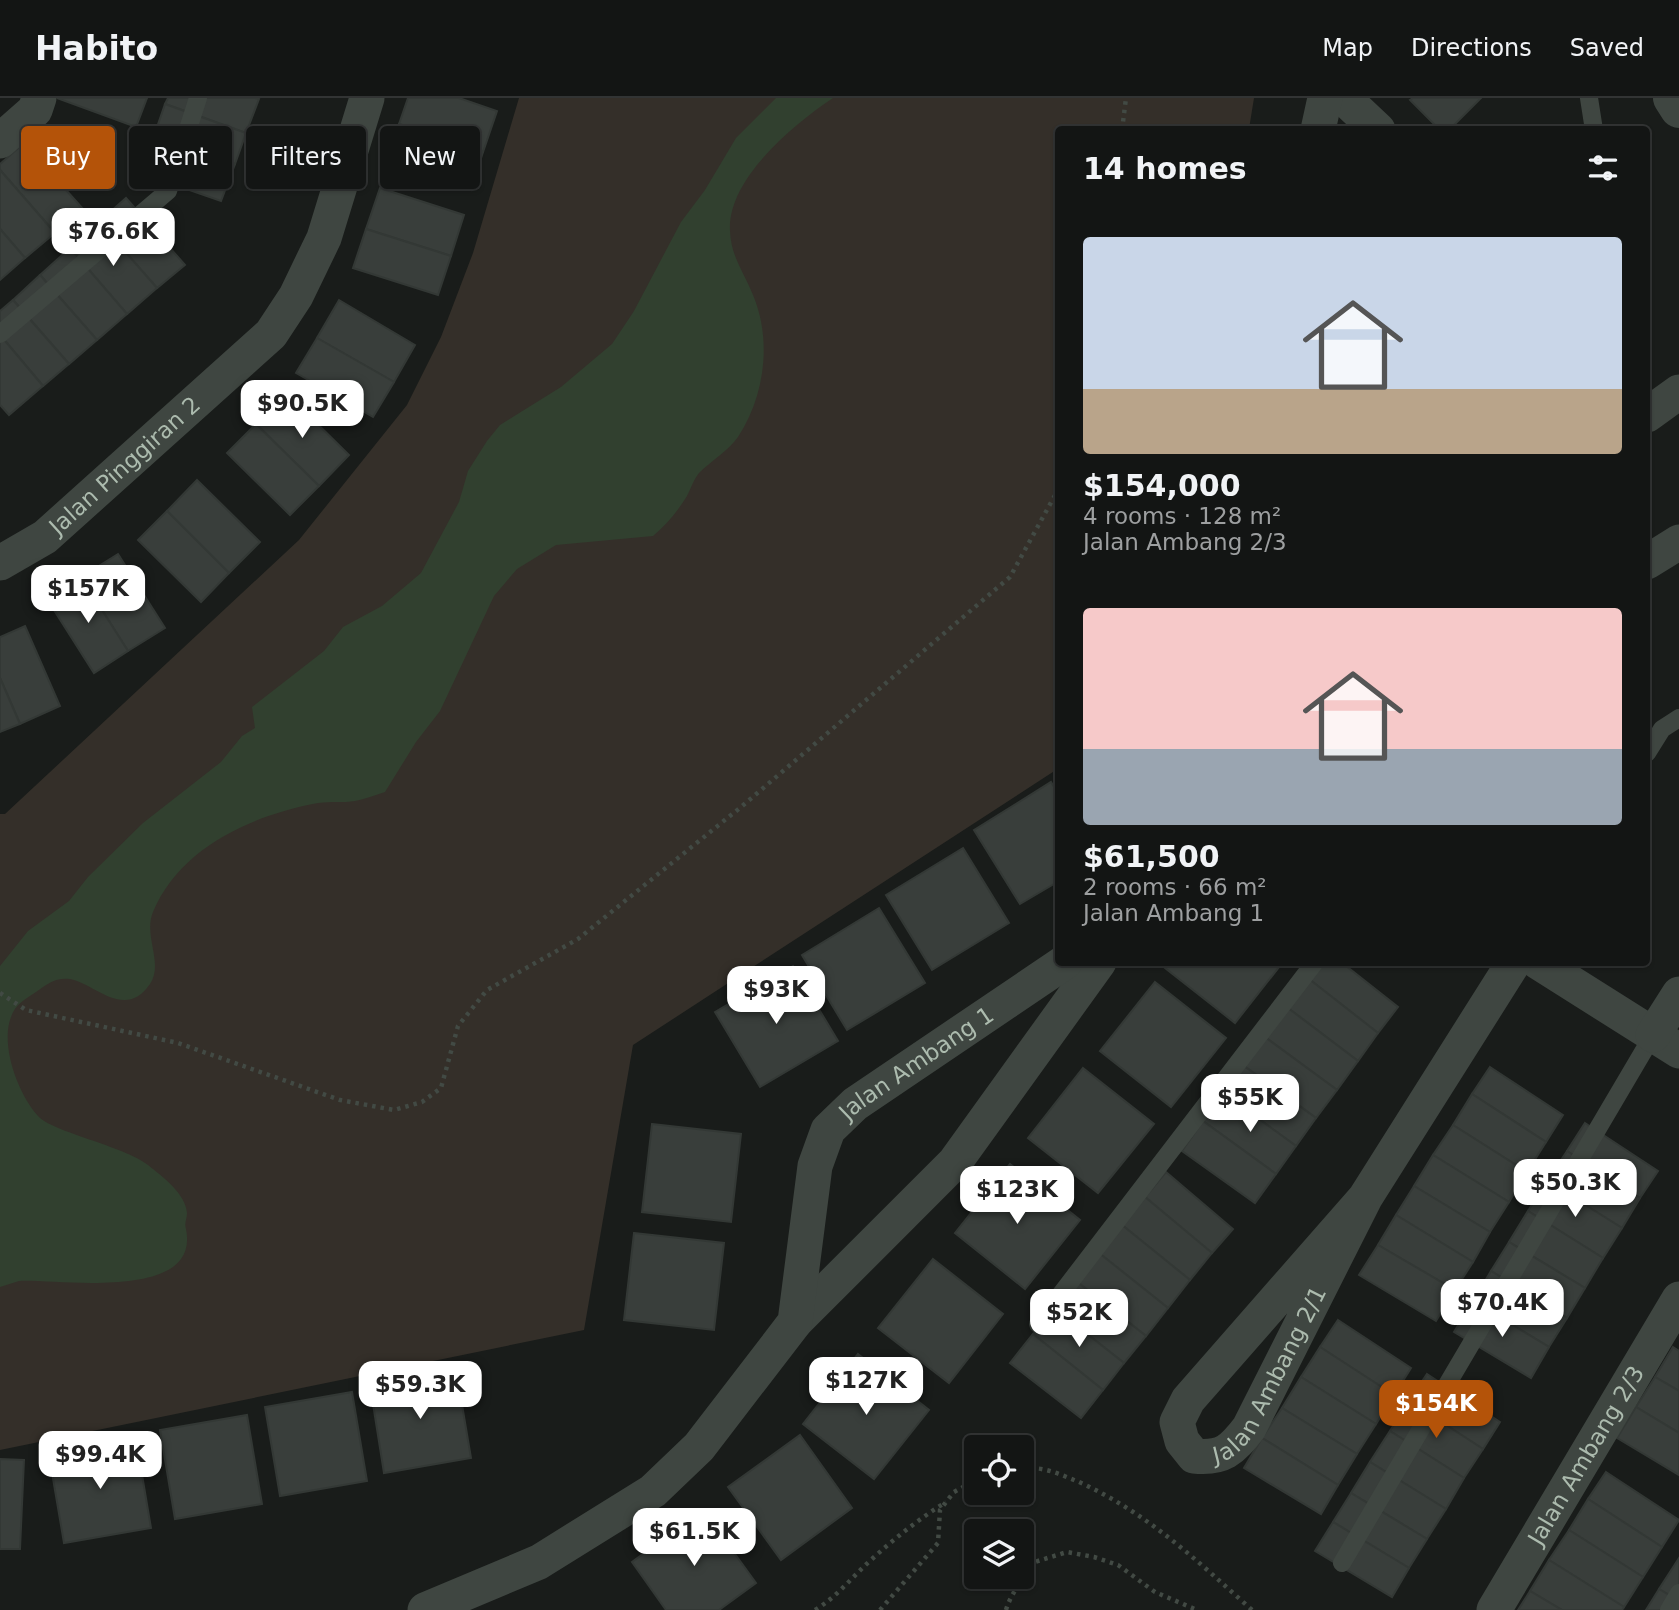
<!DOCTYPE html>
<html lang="en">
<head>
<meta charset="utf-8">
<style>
  body { margin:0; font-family:"DejaVu Sans",sans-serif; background:#202222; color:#f1f3f6; height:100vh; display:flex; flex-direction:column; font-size:26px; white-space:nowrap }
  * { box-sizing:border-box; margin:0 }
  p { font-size:23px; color:#9d9fa0 }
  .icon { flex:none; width:38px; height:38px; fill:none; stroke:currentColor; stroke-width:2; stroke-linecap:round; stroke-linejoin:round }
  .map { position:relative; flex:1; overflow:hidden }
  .details { position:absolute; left:1055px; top:28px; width:595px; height:840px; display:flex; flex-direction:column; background:#131514; border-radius:7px; box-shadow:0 2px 5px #0004,0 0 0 2px #323434 }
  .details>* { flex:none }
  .banner { position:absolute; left:21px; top:28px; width:665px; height:63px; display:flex; gap:14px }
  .fabs { position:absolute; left:964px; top:1337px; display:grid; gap:14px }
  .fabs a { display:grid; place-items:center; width:70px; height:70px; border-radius:7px; background:#131514; box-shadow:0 2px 5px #0004,0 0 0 2px #323434; font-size:35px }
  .price { position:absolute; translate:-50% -60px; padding:0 16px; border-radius:14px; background:#fff; color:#222; font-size:23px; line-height:46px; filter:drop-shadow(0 2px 4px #0008) }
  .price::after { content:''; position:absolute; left:50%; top:42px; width:21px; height:16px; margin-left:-10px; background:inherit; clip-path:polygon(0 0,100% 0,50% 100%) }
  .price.current { background:#b45309; color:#fff }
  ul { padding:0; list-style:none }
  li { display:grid; align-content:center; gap:14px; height:371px; padding:0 28px }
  li span { display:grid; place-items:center; height:217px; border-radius:7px; color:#555 }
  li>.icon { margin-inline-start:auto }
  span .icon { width:126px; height:126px; fill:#fffc; stroke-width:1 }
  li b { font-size:30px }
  h2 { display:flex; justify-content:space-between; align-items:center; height:84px; padding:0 28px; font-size:30px }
  .pill { padding:0 24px; border-radius:7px; background:#131514; box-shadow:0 2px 5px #0004,0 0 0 2px #323434; font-size:24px; line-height:63px }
  .pill.current { background:#b45309; color:#fff }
  header { display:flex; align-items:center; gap:42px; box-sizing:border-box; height:98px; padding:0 35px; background:#131514; border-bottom:2px solid #323434 }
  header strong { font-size:33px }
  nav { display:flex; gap:38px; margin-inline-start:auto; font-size:24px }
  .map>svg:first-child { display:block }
  .green { fill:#342f29 }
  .water { fill:#31402f }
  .building { fill:#393e3b; stroke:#333835; stroke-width:2 }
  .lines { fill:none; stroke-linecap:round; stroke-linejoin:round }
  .path { stroke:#424a44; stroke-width:4.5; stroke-dasharray:3.5 5; stroke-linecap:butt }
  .service { stroke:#3f4641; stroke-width:18 }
  .minor { stroke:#3f4641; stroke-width:35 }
  .tertiary { stroke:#3f4641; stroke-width:38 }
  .labels { text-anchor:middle; stroke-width:5; stroke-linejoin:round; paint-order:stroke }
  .street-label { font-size:23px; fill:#acbbae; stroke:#141715 }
</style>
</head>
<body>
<header>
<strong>Habito</strong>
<nav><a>Map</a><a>Directions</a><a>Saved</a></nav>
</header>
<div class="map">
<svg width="1679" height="1512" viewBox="0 0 1679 1512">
  <rect width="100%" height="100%" fill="#191c1a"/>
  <polygon class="green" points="519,0 1254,0 1249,31 1059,32 1059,670 633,947 584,1232 0,1352 0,716 5,716 299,442 407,307 441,239 473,155"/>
  <path class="water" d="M776,0H833C794,26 727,81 730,133C731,159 744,174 753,197C772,242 765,298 738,339C729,352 711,363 699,375C694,381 691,390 687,398C678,413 666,427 653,438L556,447L517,471L494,498L440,613L416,644L385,694C375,697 365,701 355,703C343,705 331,703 318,705C253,717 180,749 153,814C143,838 164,865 150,886C125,923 94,885 70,881C56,879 47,886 36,894C26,901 15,906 11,919C0,947 18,996 38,1018C52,1034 124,1048 148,1067C162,1078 186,1096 187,1115C187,1121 184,1125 186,1131C201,1204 59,1181 19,1183L0,1189V868L28,833L69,803L88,779L143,725L221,664L242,638L255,630L252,609L324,553L343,529L382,508L421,475L459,404L468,373L487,343L500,327L561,289L612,246L634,213L681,124L705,92L736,40Z"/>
  <g class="building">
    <polygon points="57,0 147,0 136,29"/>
    <polygon points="168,0 255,0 259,1 246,35 165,6"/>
    <polygon points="408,0 459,0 497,13 483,54 399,26"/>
    <polygon points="1413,0 1481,0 1449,32 1440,32 1410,2"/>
    <polygon points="165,6 246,35 235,66 154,38"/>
    <polygon points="399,26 483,54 471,92 386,65"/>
    <polygon points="154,38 235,66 221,103 140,75"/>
    <polygon points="24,45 83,111 55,135 0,72 0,66"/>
    <polygon points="0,72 55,135 25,160 0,131"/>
    <polygon points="380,90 464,117 451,158 366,131"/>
    <polygon points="126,100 185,167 157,190 99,124"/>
    <polygon points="99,124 157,190 127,216 70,150"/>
    <polygon points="0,131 25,160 0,182"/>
    <polygon points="366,131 451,158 438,197 353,170"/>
    <polygon points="70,150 127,216 97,242 40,177"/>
    <polygon points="40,177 97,242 69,266 13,202"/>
    <polygon points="13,202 69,266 43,288 0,237 0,213"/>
    <polygon points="339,202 415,247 394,284 317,240"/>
    <polygon points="0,237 43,288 9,317 0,307"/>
    <polygon points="317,240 394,284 373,319 296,275"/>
    <polygon points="286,295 349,357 319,388 256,326"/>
    <polygon points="256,326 319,388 290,417 227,355"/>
    <polygon points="197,382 260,444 229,475 167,413"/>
    <polygon points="167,413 229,475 201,504 138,442"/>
    <polygon points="118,456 165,530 128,553 81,479"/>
    <polygon points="81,479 128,553 94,575 47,501"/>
    <polygon points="25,528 60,608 20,626 0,580 0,539"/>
    <polygon points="0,580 20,626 0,634"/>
    <polygon points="1051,684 1059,697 1059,783 1020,806 974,732"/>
    <polygon points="963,750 1009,825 932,872 886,797"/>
    <polygon points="879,810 925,885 847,932 802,857"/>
    <polygon points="1169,864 1283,864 1235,925 1165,870"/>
    <polygon points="1322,864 1341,864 1398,909 1378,935 1309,881"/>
    <polygon points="793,868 838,943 760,989 715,914"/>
    <polygon points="1309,881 1378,935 1358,963 1288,910"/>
    <polygon points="1155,884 1226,940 1171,1009 1100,953"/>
    <polygon points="1288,910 1358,963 1337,992 1265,939"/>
    <polygon points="1265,939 1337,992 1316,1020 1244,968"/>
    <polygon points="1244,968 1316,1020 1296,1048 1223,995"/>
    <polygon points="1490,969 1563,1017 1546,1044 1472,996"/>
    <polygon points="1083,970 1154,1026 1098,1095 1028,1040"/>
    <polygon points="1223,995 1296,1048 1276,1076 1203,1023"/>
    <polygon points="1472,996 1546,1044 1527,1074 1453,1027"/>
    <polygon points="1203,1023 1276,1076 1255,1105 1182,1053"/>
    <polygon points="1585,1025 1658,1073 1640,1100 1567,1053"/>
    <polygon points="652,1026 741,1036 731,1124 642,1114"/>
    <polygon points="1453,1027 1527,1074 1509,1104 1433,1057"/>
    <polygon points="1567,1053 1640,1100 1622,1130 1547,1083"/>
    <polygon points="1433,1057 1509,1104 1490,1134 1414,1088"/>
    <polygon points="1010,1066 1080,1122 1025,1191 955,1135"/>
    <polygon points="1166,1074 1233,1131 1212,1155 1145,1099"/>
    <polygon points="1547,1083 1622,1130 1603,1160 1528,1113"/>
    <polygon points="1414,1088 1490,1134 1473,1164 1396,1117"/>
    <polygon points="1145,1099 1212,1155 1190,1182 1122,1127"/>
    <polygon points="1528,1113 1603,1160 1585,1190 1509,1144"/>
    <polygon points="1396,1117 1473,1164 1455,1192 1378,1147"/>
    <polygon points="1122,1127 1190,1182 1168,1210 1099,1155"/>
    <polygon points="634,1135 724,1145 714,1232 624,1222"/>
    <polygon points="1509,1144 1585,1190 1567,1220 1491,1173"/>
    <polygon points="1378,1147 1455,1192 1436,1223 1359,1177"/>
    <polygon points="1099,1155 1168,1210 1146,1238 1076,1183"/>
    <polygon points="933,1161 1003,1216 949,1285 878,1230"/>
    <polygon points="1491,1173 1567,1220 1549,1249 1473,1203"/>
    <polygon points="1076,1183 1146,1238 1124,1265 1054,1210"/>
    <polygon points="1473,1203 1549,1249 1531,1280 1454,1234"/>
    <polygon points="1054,1210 1124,1265 1103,1292 1033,1236"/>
    <polygon points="1338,1222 1411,1270 1394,1297 1320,1249"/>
    <polygon points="1033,1236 1103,1292 1081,1320 1010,1265"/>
    <polygon points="1320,1249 1394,1297 1376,1326 1301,1279"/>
    <polygon points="1673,1249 1679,1253 1679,1293 1655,1279"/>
    <polygon points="858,1256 929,1312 874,1381 803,1326"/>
    <polygon points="456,1271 471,1360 384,1375 370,1287"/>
    <polygon points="1427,1276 1500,1324 1483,1351 1409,1303"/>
    <polygon points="1301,1279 1376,1326 1357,1356 1282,1310"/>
    <polygon points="1655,1279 1679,1293 1679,1335 1636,1309"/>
    <polygon points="352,1294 367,1383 280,1398 265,1309"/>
    <polygon points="1409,1303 1483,1351 1464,1380 1390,1333"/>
    <polygon points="1636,1309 1679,1335 1679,1377 1617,1340"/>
    <polygon points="1282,1310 1357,1356 1338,1387 1262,1340"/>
    <polygon points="247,1317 262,1406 175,1421 160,1332"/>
    <polygon points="1390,1333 1464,1380 1446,1411 1370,1364"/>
    <polygon points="800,1337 852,1410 781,1462 728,1389"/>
    <polygon points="1262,1340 1338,1387 1321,1416 1244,1370"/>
    <polygon points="136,1341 151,1430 64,1445 49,1357"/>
    <polygon points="0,1361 24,1362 20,1451 0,1451"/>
    <polygon points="1370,1364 1446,1411 1427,1441 1351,1395"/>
    <polygon points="1606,1374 1679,1422 1662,1449 1588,1401"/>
    <polygon points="1351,1395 1427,1441 1409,1470 1333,1424"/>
    <polygon points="1588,1401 1662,1449 1643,1479 1569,1432"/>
    <polygon points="703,1412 756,1485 719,1512 666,1512 632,1464"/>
    <polygon points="1333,1424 1409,1470 1392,1499 1315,1453"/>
    <polygon points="1569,1432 1643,1479 1624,1509 1549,1462"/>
    <polygon points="1679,1460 1679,1503 1659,1491"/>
    <polygon points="1549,1462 1624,1509 1622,1512 1562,1512 1530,1493"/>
    <polygon points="1659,1491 1679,1503 1679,1512 1646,1512"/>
    <polygon points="1530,1493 1562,1512 1518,1512"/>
  </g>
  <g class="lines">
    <g class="path">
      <polyline points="1122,32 1126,0"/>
      <polyline points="0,895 26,912 178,945 340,1002 394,1012 422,1004 441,990 458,928 487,892 578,841 741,709 1010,479 1059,390"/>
      <path d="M1022,1371C1042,1367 1061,1377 1079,1384C1149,1416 1196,1462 1252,1512"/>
      <path d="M815,1512C838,1498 852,1479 872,1461C895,1440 919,1421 946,1404"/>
      <polyline points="880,1512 938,1445 940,1412 946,1404 954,1394 976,1382"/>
      <path d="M1006,1512C1011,1495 1023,1483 1028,1466L1067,1454L1094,1459L1118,1467L1155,1494L1197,1512"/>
    </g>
    <g class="service">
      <polyline points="1589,0 1594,32"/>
      <polyline points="0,236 168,93 198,0"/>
      <polyline points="1647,655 1662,631 1679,620"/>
      <polyline points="1038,1226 1315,864"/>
      <polyline points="1342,1465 1653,937"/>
      <polyline points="1669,1512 1679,1495"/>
    </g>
    <g class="minor">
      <polyline points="1344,0 1378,32"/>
      <polyline points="1318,32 1325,0"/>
      <polyline points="0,43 35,12 39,0"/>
      <polyline points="1647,317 1679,294"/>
      <polyline points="1647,464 1679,444"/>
      <path id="s1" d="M0,465L45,439L271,236L296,198L324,140L367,0"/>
      <polyline points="1538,864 1679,953"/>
      <polyline points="1653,937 1679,896"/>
      <path id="s2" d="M1365,1100L1188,1302L1177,1324L1182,1343L1194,1358C1223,1361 1232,1352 1249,1330L1365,1100L1514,864"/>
      <polyline points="795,1224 955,1064 1099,864"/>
      <path id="s3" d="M425,1512L539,1464L653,1393L699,1349L795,1224L815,1068L828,1032L855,1006L1065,864"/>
      <path id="s4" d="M1494,1512L1679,1201"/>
    </g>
    <polyline class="tertiary" points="1672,0 1679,11"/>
  </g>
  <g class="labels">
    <g class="street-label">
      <text dy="8" stroke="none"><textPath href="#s1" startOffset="159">Jalan Pinggiran 2</textPath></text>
      <text dy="8" stroke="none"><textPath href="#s3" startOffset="786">Jalan Ambang 1</textPath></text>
      <text dy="8" stroke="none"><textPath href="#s2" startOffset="453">Jalan Ambang 2/1</textPath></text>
      <text dy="8" stroke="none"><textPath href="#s4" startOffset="180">Jalan Ambang 2/3</textPath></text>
    </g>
  </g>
</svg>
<div class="fabs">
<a><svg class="icon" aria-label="locate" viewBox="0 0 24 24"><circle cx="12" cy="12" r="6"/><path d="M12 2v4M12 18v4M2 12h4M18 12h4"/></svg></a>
<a><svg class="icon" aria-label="layers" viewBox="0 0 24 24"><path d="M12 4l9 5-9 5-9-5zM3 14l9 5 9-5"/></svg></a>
</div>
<b class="price" style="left:113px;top:170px">$76.6K</b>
<b class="price" style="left:302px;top:342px">$90.5K</b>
<b class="price" style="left:88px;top:527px">$157K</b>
<b class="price" style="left:776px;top:928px">$93K</b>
<b class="price" style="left:1250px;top:1036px">$55K</b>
<b class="price" style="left:1575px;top:1121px">$50.3K</b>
<b class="price" style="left:1017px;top:1128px">$123K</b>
<b class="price" style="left:1502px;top:1241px">$70.4K</b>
<b class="price" style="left:1079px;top:1251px">$52K</b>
<b class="price" style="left:866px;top:1319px">$127K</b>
<b class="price" style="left:420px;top:1323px">$59.3K</b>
<b class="price current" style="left:1436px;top:1342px">$154K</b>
<b class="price" style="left:100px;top:1393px">$99.4K</b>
<b class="price" style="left:694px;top:1470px">$61.5K</b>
<div class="banner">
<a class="pill current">Buy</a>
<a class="pill">Rent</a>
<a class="pill">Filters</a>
<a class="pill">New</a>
</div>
<section class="details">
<h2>14 homes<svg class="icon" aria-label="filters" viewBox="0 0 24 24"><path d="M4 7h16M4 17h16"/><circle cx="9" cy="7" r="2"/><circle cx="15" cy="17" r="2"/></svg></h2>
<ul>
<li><span style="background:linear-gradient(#c9d6e8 70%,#b9a48a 0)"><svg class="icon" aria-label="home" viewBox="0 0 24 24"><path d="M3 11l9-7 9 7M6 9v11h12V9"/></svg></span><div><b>$154,000</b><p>4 rooms · 128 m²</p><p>Jalan Ambang 2/3</p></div></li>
<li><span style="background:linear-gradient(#f6c9c9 65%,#9aa5b1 0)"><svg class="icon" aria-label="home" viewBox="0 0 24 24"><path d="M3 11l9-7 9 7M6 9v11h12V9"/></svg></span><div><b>$61,500</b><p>2 rooms · 66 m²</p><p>Jalan Ambang 1</p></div></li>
</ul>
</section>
</div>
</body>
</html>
